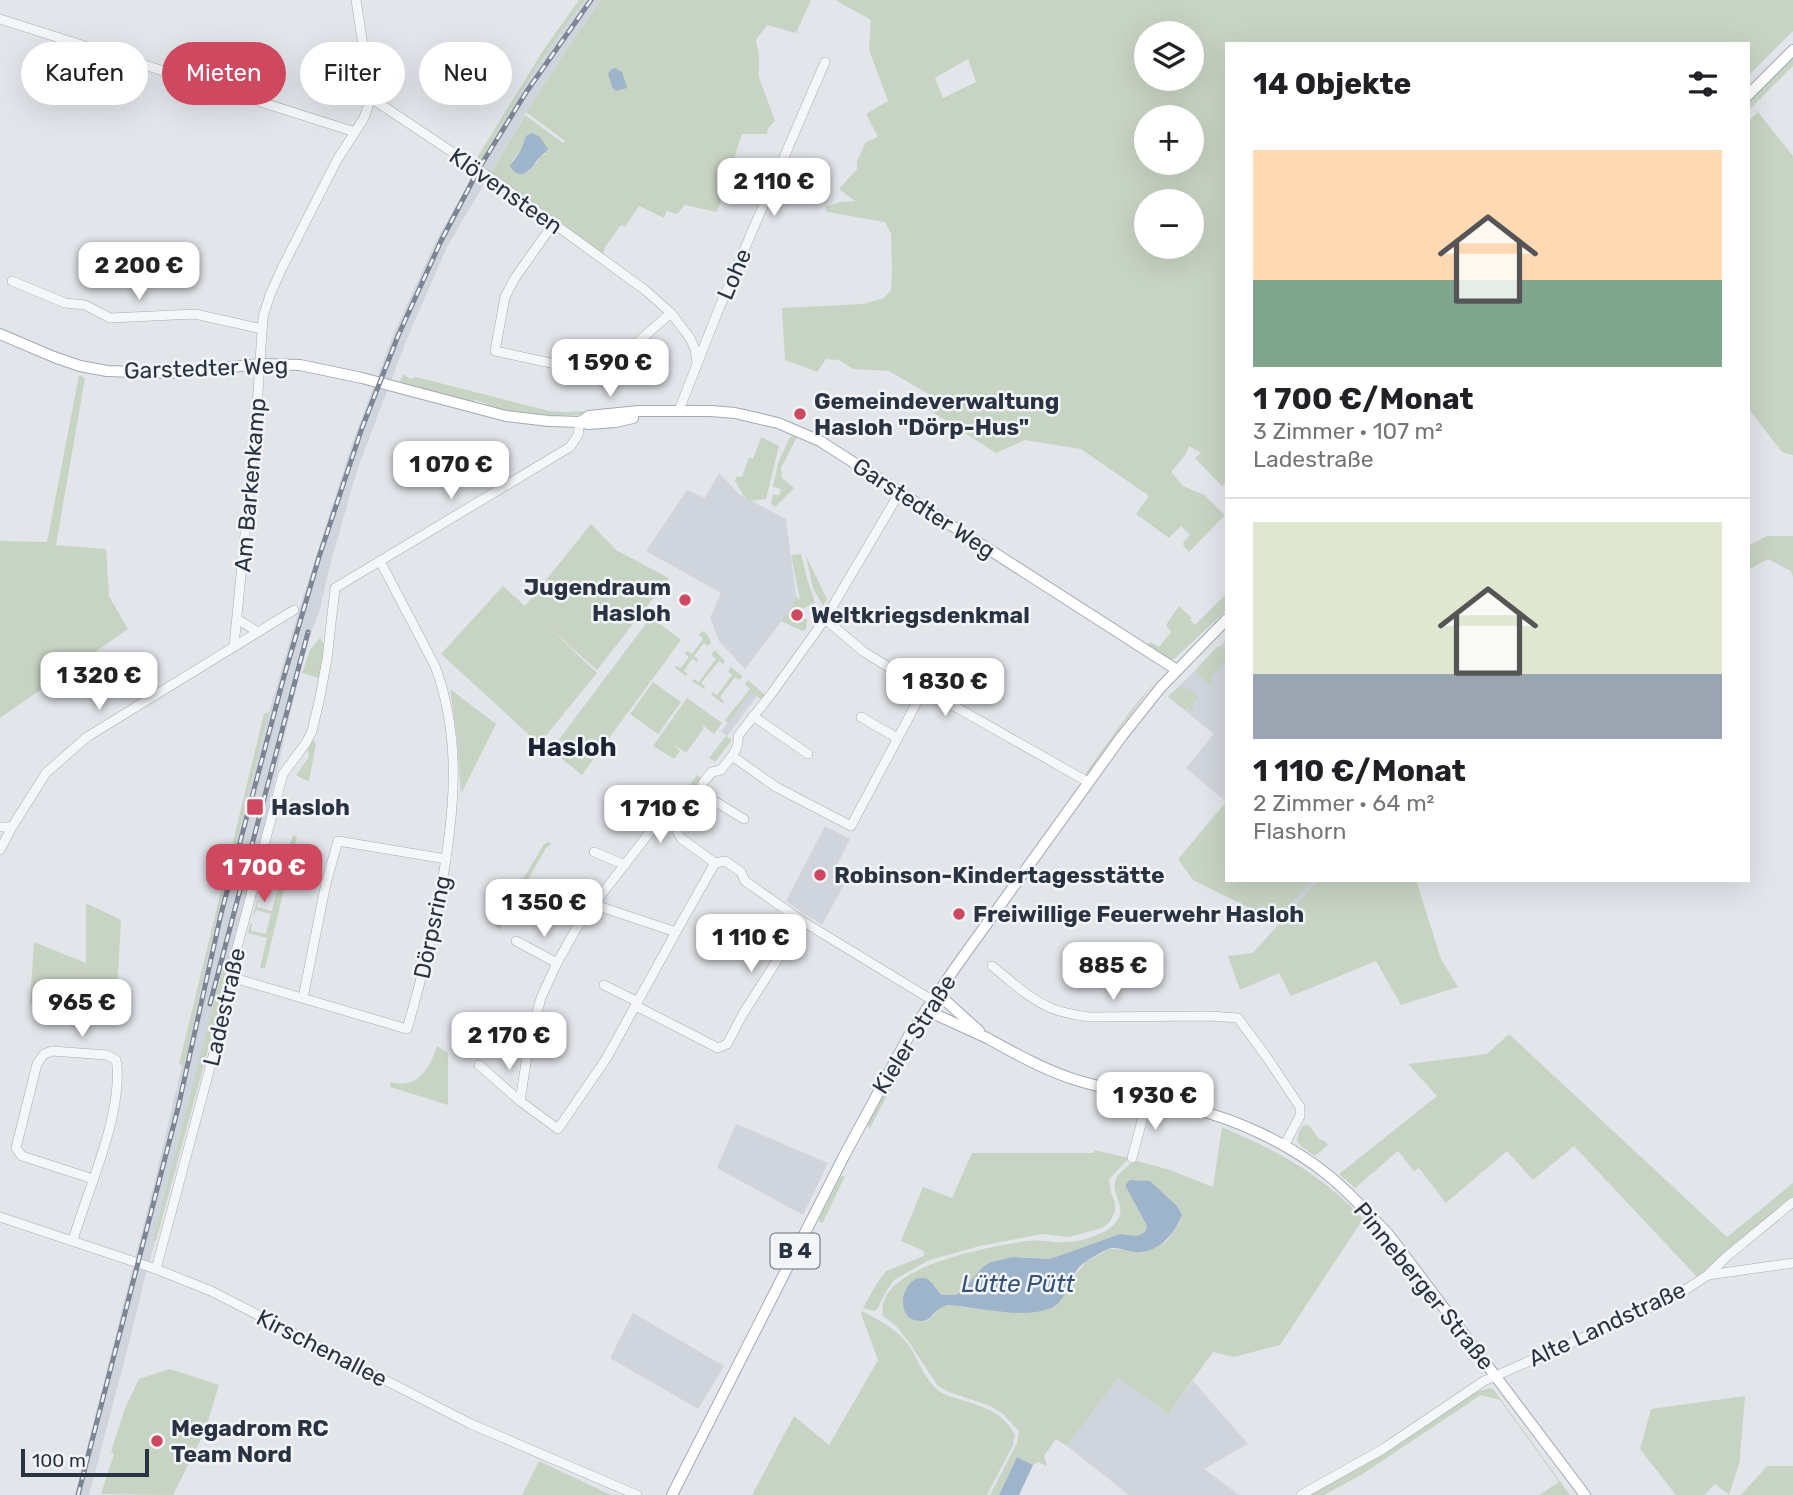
<!DOCTYPE html>
<html lang="de">
<head>
<meta charset="utf-8">
<style>
  body { margin:0; font-family:Rubik,sans-serif; background:#f2f2f2; color:#202124; height:100vh; display:flex; flex-direction:column; font-size:26px; white-space:nowrap }
  * { box-sizing:border-box; margin:0 }
  p { font-size:23px; color:#757577 }
  .icon { flex:none; width:38px; height:38px; fill:none; stroke:currentColor; stroke-width:2; stroke-linecap:round; stroke-linejoin:round }
  .map { position:relative; flex:1; overflow:hidden }
  .side { position:absolute; left:1225px; top:42px; width:525px; height:840px; display:flex; flex-direction:column; background:#fff; border-radius:0px; box-shadow:0 7px 28px #0002 }
  .side>* { flex:none }
  .top-card { position:absolute; left:21px; top:42px; width:665px; height:63px; display:flex; gap:14px }
  .tools { position:absolute; left:1134px; top:21px; display:grid; gap:14px }
  .tools a { display:grid; place-items:center; width:70px; height:70px; border-radius:50%; background:#fff; box-shadow:0 7px 28px #0002; font-size:35px }
  .scale { position:absolute; left:21px; bottom:18px; width:128px; box-sizing:border-box; padding-left:7px; border:4px solid #2a3342; border-top:0; font-size:19px; line-height:24px; white-space:nowrap; color:#2a3342; -webkit-text-stroke:5px #f2f4f8; paint-order:stroke }
  .price { position:absolute; translate:-50% -60px; padding:0 16px; border-radius:14px; background:#fff; color:#222; font-size:23px; line-height:46px; filter:drop-shadow(0 2px 4px #0008) }
  .price::after { content:''; position:absolute; left:50%; top:42px; width:21px; height:16px; margin-left:-10px; background:inherit; clip-path:polygon(0 0,100% 0,50% 100%) }
  .price.active { background:#ce485f; color:#fff }
  ul { padding:0; list-style:none }
  li { display:grid; align-content:center; gap:14px; height:371px; padding:0 28px }
  li+li { border-top:2px solid #e0e0e0 }
  li span { display:grid; place-items:center; height:217px; border-radius:0px; color:#555 }
  li>.icon { margin-inline-start:auto }
  span .icon { width:126px; height:126px; fill:#fffc; stroke-width:1 }
  li b { font-size:30px }
  h2 { display:flex; justify-content:space-between; align-items:center; height:84px; padding:0 28px; font-size:30px }
  .pill { padding:0 24px; border-radius:32px; background:#fff; box-shadow:0 7px 28px #0002; font-size:24px; line-height:63px }
  .pill.active { background:#ce485f; color:#fff }
  .map>svg:first-child { display:block }
  .built { fill:#d0d4dc }
  .green { fill:#c8d4c3; fill-rule:evenodd }
  .water { fill:#9db4ca }
  .lines { fill:none; stroke-linecap:round; stroke-linejoin:round }
  .minor-casing { stroke:#a7acb4; stroke-width:10 }
  .major-casing { stroke:#a1aab6; stroke-width:12 }
  .minor { stroke:#f5f6f8; stroke-width:9 }
  .major { stroke:#fff; stroke-width:10 }
  .rail-casing { stroke:#7b8594; stroke-width:5 }
  .rail { stroke:#f2f4f8; stroke-width:2.5; stroke-dasharray:8; stroke-linecap:butt }
  .poi-dot { fill:#ce485f; stroke:#f2f4f8; stroke-width:2.5 }
  .labels { text-anchor:middle; stroke-width:5; stroke-linejoin:round; paint-order:stroke }
  .shield { fill:#f2f4f8; stroke:#666d79; stroke-width:2 }
  .shield-label { font-size:21px; font-weight:bold; fill:#2a3342 }
  .street-label { font-size:23px; fill:#2a3342; stroke:#f2f4f8 }
  .poi-label { font-size:23px; font-weight:bold; fill:#2a3342; stroke:#f2f4f8; text-anchor:start }
  .water-label { font-size:24px; font-style:italic; fill:#345376; stroke:#f2f4f8 }
  .quarter-label { font-size:26px; font-weight:bold; fill:#1c2433; stroke:#f2f4f8 }
</style>
</head>
<body>
<div class="map">
<svg width="1793" height="1495" viewBox="0 0 1793 1495">
  <rect width="100%" height="100%" fill="#e2e5ea"/>
  <g class="built">
    <polygon points="585,0 601,0 568,47 525,114 447,247 407,339 357,470 330,565 319,613 313,628 304,657 285,735 265,825 226,983 143,1285 129,1343 89,1495 75,1495 153,1188 207,959 269,712 299,610 353,441 394,333 436,241 517,98 557,38"/>
    <polygon points="719,473 740,495 786,519 796,596 793,606 745,669 719,641 710,618 721,593 646,551 687,490 705,498"/>
    <polygon points="1227,639 1227,880 1318,880 1280,922 1193,880 1226,802 1186,768 1214,734 1168,697"/>
    <polygon points="751,691 757,696 727,736 721,732"/>
    <polygon points="825,826 850,839 834,871 847,879 822,925 786,901"/>
    <polygon points="736,1124 828,1163 803,1215 717,1168"/>
    <polygon points="633,1313 724,1366 698,1409 610,1358"/>
    <polygon points="1118,1378 1168,1414 1193,1381 1248,1444 1204,1469 1239,1495 1129,1495 1067,1446"/>
  </g>
  <g class="green">
    <path d="M579,0H585C546,51 512,105 481,161L477,158L544,49Z"/>
    <path d="M601,0H811L796,33L767,25L756,40L759,56V77L775,121L768,128L767,134H742L717,212L685,205L677,214L667,211L664,218L639,206L625,227L621,225L605,247L603,255L491,172L525,115L563,143L565,141L526,112L568,47ZM526,136L546,154L541,156L536,164L512,161L521,150Z"/>
    <path d="M835,0H1793V31L1748,76V44H1227V482L1222,486L1195,458L1201,453L1189,446L1186,454L1171,472L1183,486L1204,495L1225,515L1189,552L1183,546L1184,545L1183,543L1190,535L1181,526L1169,538L1136,514L1149,496L1081,449L1025,440L996,453L926,408L932,396L889,371L853,369L839,360L826,359L817,372L785,360L782,308L863,304L884,298L891,290L892,270L891,234L885,222L827,212L825,207L841,202L855,201L839,189L857,169V161L866,142L878,137L866,114L888,101L869,50L871,20ZM1146,33H1192V79H1146ZM968,59L976,82L943,98L935,78ZM1146,117H1192V163H1146ZM1146,201H1192V247H1146Z"/>
    <polygon points="1793,58 1793,66 1750,109 1748,108 1748,102"/>
    <polygon points="1758,112 1793,156 1793,455 1782,452 1748,408 1748,121"/>
    <path d="M404,374L410,379L416,377L549,411L564,412L597,411V413C560,417 525,418 488,407L487,404L475,400L471,402L399,383Z"/>
    <polygon points="79,375 85,378 56,545 106,549 109,596 128,629 0,718 0,541 47,542"/>
    <polygon points="794,436 797,437 781,468 782,478 794,488 775,507 771,504 773,494 779,495 781,489 773,487 778,463 790,437"/>
    <polygon points="761,437 779,446 766,499 750,501 743,495 735,481 737,476 742,477 749,457 753,459"/>
    <polygon points="591,524 616,550 669,578 597,670 549,628 597,673 539,744 441,654 503,586 525,606"/>
    <polygon points="1767,536 1793,536 1793,577 1791,571 1768,559 1748,570 1748,546"/>
    <polygon points="801,554 807,578 815,603 794,612 797,619 799,619 802,616 807,620 806,630 802,631 781,621 793,606 796,596 800,600 791,555"/>
    <polygon points="806,556 827,599 823,606 813,588"/>
    <polygon points="1227,593 1227,610 1174,659 1168,659 1148,646 1150,642 1159,647 1171,632 1166,625 1179,606 1192,618 1190,620 1195,625"/>
    <polygon points="651,617 681,640 582,775 551,750"/>
    <polygon points="702,631 706,633 711,642 708,646 704,643 694,656 698,660 697,662 692,659 684,671 688,674 686,676 675,668 676,666 681,668 689,657 685,654 687,651 692,654 703,639 699,635"/>
    <polygon points="321,637 321,640 325,645 322,679 302,673 310,650"/>
    <polygon points="1218,646 1227,653 1227,659 1210,679 1214,683 1212,686 1200,677 1196,672 1198,667"/>
    <polygon points="715,650 725,661 723,664 719,661 701,683 705,687 704,689 692,681 694,679 699,682 716,659 711,655"/>
    <polygon points="731,667 742,676 740,680 735,677 720,697 724,701 722,703 711,694 712,692 717,695 732,675 728,671"/>
    <polygon points="1157,679 1123,724 1088,773 1085,774 1132,709"/>
    <polygon points="748,680 765,695 762,700 751,692 728,723 725,720 750,689 745,684"/>
    <polygon points="653,682 681,702 658,734 630,714"/>
    <polygon points="1179,687 1189,689 1199,695 1191,706 1194,709 1193,711 1188,708 1186,710 1168,696"/>
    <polygon points="450,689 496,724 461,794 457,738"/>
    <polygon points="687,698 722,723 714,734 700,723 704,728 686,753 674,745 680,751 674,759 653,746"/>
    <polygon points="269,712 207,959 184,1065 179,1064 264,714"/>
    <polygon points="726,736 732,740 715,762 709,758"/>
    <polygon points="313,740 316,744 309,781 303,779 296,775 309,757 307,746"/>
    <polygon points="697,775 703,779 677,814 671,810"/>
    <polygon points="1227,801 1227,880 1312,880 1276,921 1193,880 1178,859"/>
    <polygon points="293,835 297,836 265,968 260,968 267,938 248,933 250,923 252,924 251,931 266,934 271,914 256,910 254,916 253,915 257,900 258,900 257,907 272,911 277,890 262,886 260,892 259,892 263,876 264,876 263,883 278,887 284,866 268,861 266,868 265,868 268,857 287,861 289,847"/>
    <polygon points="550,842 551,844 546,848 500,929 495,926 544,844"/>
    <polygon points="1318,880 1416,880 1441,959 1458,987 1401,1005 1376,961 1291,996 1279,973 1240,990 1228,956 1253,953"/>
    <polygon points="86,903 121,920 116,1011 30,1003 34,942 86,963"/>
    <polygon points="223,968 228,970 226,983 156,1241 153,1240"/>
    <polygon points="1509,1034 1727,1237 1793,1183 1793,1197 1697,1277 1574,1146 1533,1180 1507,1151 1446,1203 1419,1168 1414,1171 1398,1151 1355,1188 1339,1174 1437,1096 1408,1064 1487,1054"/>
    <path d="M437,1046L448,1053V1105L390,1087L391,1082C419,1089 429,1069 437,1046Z"/>
    <polygon points="895,1073 897,1074 897,1076 870,1128 869,1128 867,1124"/>
    <polygon points="1305,1125 1310,1126 1319,1139 1325,1141 1328,1145 1315,1156 1302,1147 1297,1141 1299,1132 1303,1126"/>
    <path d="M1222,1127C1279,1152 1320,1173 1363,1219L1280,1345L1234,1357L1213,1352L1168,1414L1118,1378L1067,1446L1056,1439L1044,1456L1047,1466L1038,1462L1033,1465L1017,1457L999,1495H990L1017,1443L1019,1431L1002,1413L990,1406L949,1392L938,1386L908,1341L897,1327L883,1316C873,1266 993,1246 1027,1241C1040,1239 1052,1243 1065,1242C1079,1242 1099,1236 1110,1228C1134,1209 1108,1195 1116,1179C1119,1171 1129,1167 1133,1160L1170,1170L1213,1187ZM1133,1180L1150,1182L1177,1206L1182,1215L1178,1225L1166,1242L1150,1250L1109,1249L1086,1262L1074,1276L1062,1299L1047,1310L1020,1312L997,1311L948,1305L940,1307L933,1316L925,1322L914,1320L905,1290L908,1285L919,1278L930,1281L942,1295H955L961,1292L991,1262L1014,1257L1050,1259L1120,1234L1137,1236L1145,1232L1147,1226L1126,1187V1184Z"/>
    <path d="M1095,1150L1128,1158C1123,1166 1115,1172 1109,1180L1111,1193L1115,1202V1211L1110,1222L1102,1228L1069,1237L1042,1234L980,1246L929,1260L894,1280L885,1293L878,1308L874,1311L863,1308L877,1283L886,1271L924,1256V1251L901,1241L923,1187L952,1198L972,1153H1093Z"/>
    <polygon points="841,1176 845,1176 823,1222 820,1223 819,1219"/>
    <path d="M862,1311C883,1322 899,1330 912,1350C920,1364 926,1381 939,1391C944,1395 952,1397 959,1399C981,1406 1004,1412 1015,1435L1013,1442L1014,1443L987,1495H752L794,1416L829,1445L878,1360L861,1314Z"/>
    <polygon points="170,1369 219,1385 205,1431 173,1495 101,1494 114,1454 111,1452 125,1408 139,1379"/>
    <polygon points="1490,1388 1494,1390 1570,1495 1539,1495 1559,1482 1500,1400 1481,1395 1361,1475 1324,1495 1309,1495 1472,1393"/>
    <polygon points="1745,1396 1740,1456 1740,1461 1729,1495 1715,1484 1704,1495 1676,1495 1640,1449 1651,1409"/>
    <polygon points="539,1461 611,1495 522,1495"/>
    <polygon points="1767,1466 1793,1466 1793,1495 1741,1495"/>
  </g>
  <g class="water">
    <polygon points="615,68 622,72 627,88 616,91 612,87 608,74 610,70"/>
    <path d="M532,133L540,137L548,149C546,152 543,154 540,157C532,166 522,185 510,166L521,150L526,136Z"/>
    <path d="M1130,1180L1150,1181L1177,1206L1182,1215C1174,1235 1158,1254 1134,1252C1126,1251 1116,1246 1108,1249C1101,1252 1086,1261 1080,1266C1068,1279 1068,1302 1049,1309C1021,1319 978,1307 948,1305C933,1308 933,1322 920,1321C891,1320 903,1270 927,1279C933,1282 937,1291 942,1295H955L961,1292L983,1267L991,1262L1013,1257L1050,1259L1120,1234L1137,1236L1145,1232L1147,1226L1126,1187V1184Z"/>
    <polygon points="1017,1457 1033,1465 1019,1495 999,1495"/>
  </g>
  <g class="lines">
    <defs>
      <g id="minor">
        <polyline points="356,0 371,98 494,180 645,290 671,313 690,338 695,349 697,362"/>
        <polyline points="0,19 355,132"/>
        <polyline points="553,224 515,278 505,297 495,351 574,368 597,367 618,359 671,313"/>
        <polyline points="12,281 65,303 85,305 110,318 195,314 262,329"/>
        <polyline points="679,410 720,306 825,62"/>
        <path d="M900,492L825,619L772,693L738,736C740,750 729,759 721,770L712,772C709,776 703,781 702,786C700,789 700,793 698,796C690,808 668,825 682,839L715,863L725,861L741,872L745,881L802,921L932,1000"/>
        <polyline points="237,619 258,632"/>
        <polyline points="825,619 864,652 924,689 1088,782"/>
        <polyline points="234,646 256,422 263,317 270,295 281,270 337,160 364,118 371,98"/>
        <polyline points="753,716 808,754"/>
        <polyline points="861,717 897,738"/>
        <polyline points="732,756 776,787 851,826 924,689"/>
        <polyline points="701,793 744,819"/>
        <polyline points="0,827 12,827"/>
        <polyline points="0,850 12,827 46,773 87,737 294,610"/>
        <polyline points="594,852 625,865"/>
        <polyline points="595,905 676,932 606,1059 558,1129 520,1101 530,1037 541,998 557,963 576,929 595,905 598,899 671,805"/>
        <polyline points="676,932 715,863"/>
        <polyline points="516,941 557,963"/>
        <path d="M992,966C1010,980 1029,999 1051,1008C1062,1013 1076,1015 1089,1017L1209,1016L1238,1018L1268,1059L1300,1107V1116L1284,1146"/>
        <path d="M234,978L407,1029C420,985 431,940 440,894C454,818 463,740 435,666L380,561"/>
        <polyline points="604,985 638,1002"/>
        <polyline points="303,998 326,883 338,841 446,859"/>
        <polyline points="636,1006 718,1048 727,1044 743,1014 802,921"/>
        <polyline points="479,1065 520,1101"/>
        <polyline points="1132,1158 1148,1098"/>
        <polyline points="0,1217 156,1269 211,1291 471,1424 637,1495"/>
        <path d="M73,1240C88,1189 121,1119 117,1066L116,1060L107,1055L52,1051L44,1054L37,1064L16,1148L22,1156L93,1179"/>
        <polyline points="156,1269 234,978 232,967 283,774 306,743 312,731 319,702 327,659 335,588 570,447 578,435 580,422"/>
        <polyline points="1708,1275 1793,1263"/>
        <polyline points="1301,1495 1383,1449 1484,1381 1637,1314 1682,1292 1708,1275 1725,1258 1793,1202"/>
      </g>
      <g id="major">
        <polyline points="1748,95 1793,50"/>
        <polyline points="0,334 54,357 80,366 107,371 168,373 261,364 300,365 362,378 506,416 549,421 580,422 588,424 615,422 633,418"/>
        <polyline points="580,422 589,416 639,411 711,411 735,413 778,423 820,441 1177,670"/>
        <polyline points="937,993 979,1031"/>
        <path d="M926,1010C947,1020 968,1029 989,1039C1016,1054 1041,1068 1070,1078C1109,1091 1150,1097 1190,1108C1238,1120 1288,1143 1328,1175C1350,1193 1369,1214 1389,1235L1585,1495"/>
        <polyline points="672,1495 844,1156 911,1032 960,961 1122,736 1161,687 1227,619"/>
      </g>
    </defs>
    <use href="#minor" class="minor-casing"/>
    <use href="#major" class="major-casing"/>
    <use href="#minor" class="minor"/>
    <use href="#major" class="major"/>
    <defs>
      <g id="rail">
        <polyline points="210,1004 308,632"/>
        <polyline points="78,1495 178,1108 221,914 283,680 319,557 362,428 398,336 441,241 481,165 527,91 591,0"/>
      </g>
    </defs>
    <use href="#rail" class="rail-casing"/>
    <use href="#rail" class="rail"/>
  </g>
  <g class="poi-dot">
    <circle cx="800" cy="414" r="7"/>
    <circle cx="685" cy="600" r="7"/>
    <circle cx="797" cy="615" r="7"/>
    <rect x="246" y="798" width="18" height="18" rx="3.5"/>
    <circle cx="820" cy="875" r="7"/>
    <circle cx="959" cy="914" r="7"/>
    <circle cx="157" cy="1441" r="7"/>
  </g>
  <g class="labels">
    <rect class="shield" x="770.5" y="1233.5" width="49" height="35" rx="5"/>
    <g class="shield-label">
      <text x="795" y="1258">B 4</text>
    </g>
    <g class="street-label">
      <text transform="translate(506 191) rotate(35)" y="8">Klövensteen</text>
      <text transform="translate(734 274) rotate(-67)" y="8">Lohe</text>
      <text transform="translate(206 368) rotate(-2)" y="8">Garstedter Weg</text>
      <text transform="translate(250 485) rotate(-85)" y="8">Am Barkenkamp</text>
      <text transform="translate(924 508) rotate(33)" y="8">Garstedter Weg</text>
      <text transform="translate(432 927) rotate(-78)" y="8">Dörpsring</text>
      <text transform="translate(224 1007) rotate(-77)" y="8">Ladestraße</text>
      <text transform="translate(914 1034) rotate(-58)" y="8">Kieler Straße</text>
      <text transform="translate(1424 1286) rotate(51)" y="8">Pinneberger Straße</text>
      <text transform="translate(1607 1324) rotate(-25)" y="8">Alte Landstraße</text>
      <text transform="translate(322 1348) rotate(27)" y="8">Kirschenallee</text>
    </g>
    <g class="poi-label">
      <text x="814" y="409">Gemeindeverwaltung<tspan x="814" dy="26">Hasloh "Dörp-Hus"</tspan></text>
      <text x="671" y="595" text-anchor="end">Jugendraum<tspan x="671" dy="26">Hasloh</tspan></text>
      <text x="811" y="623">Weltkriegsdenkmal</text>
      <text x="271" y="815">Hasloh</text>
      <text x="834" y="883">Robinson-Kindertagesstätte</text>
      <text x="973" y="922">Freiwillige Feuerwehr Hasloh</text>
      <text x="171" y="1436">Megadrom RC<tspan x="171" dy="26">Team Nord</tspan></text>
    </g>
    <g class="water-label">
      <text x="1018" y="1292">Lütte Pütt</text>
    </g>
    <g class="quarter-label">
      <text x="572" y="756">Hasloh</text>
    </g>
  </g>
</svg>
<div class="tools">
<a><svg class="icon" aria-label="layers" viewBox="0 0 24 24"><path d="M12 4l9 5-9 5-9-5zM3 14l9 5 9-5"/></svg></a>
<a>+</a>
<a>−</a>
</div>
<div class="scale">100 m</div>
<b class="price" style="left:774px;top:218px">2 110 €</b>
<b class="price" style="left:139px;top:302px">2 200 €</b>
<b class="price" style="left:610px;top:399px">1 590 €</b>
<b class="price" style="left:451px;top:501px">1 070 €</b>
<b class="price" style="left:99px;top:712px">1 320 €</b>
<b class="price" style="left:945px;top:718px">1 830 €</b>
<b class="price" style="left:660px;top:845px">1 710 €</b>
<b class="price active" style="left:264px;top:904px">1 700 €</b>
<b class="price" style="left:544px;top:939px">1 350 €</b>
<b class="price" style="left:751px;top:974px">1 110 €</b>
<b class="price" style="left:1113px;top:1002px">885 €</b>
<b class="price" style="left:82px;top:1039px">965 €</b>
<b class="price" style="left:509px;top:1072px">2 170 €</b>
<b class="price" style="left:1155px;top:1132px">1 930 €</b>
<div class="top-card">
<a class="pill">Kaufen</a>
<a class="pill active">Mieten</a>
<a class="pill">Filter</a>
<a class="pill">Neu</a>
</div>
<section class="side">
<h2>14 Objekte<svg class="icon" aria-label="filters" viewBox="0 0 24 24"><path d="M4 7h16M4 17h16"/><circle cx="9" cy="7" r="2"/><circle cx="15" cy="17" r="2"/></svg></h2>
<ul>
<li><span style="background:linear-gradient(#ffd9b3 60%,#7fa58c 0)"><svg class="icon" aria-label="home" viewBox="0 0 24 24"><path d="M3 11l9-7 9 7M6 9v11h12V9"/></svg></span><div><b>1 700 €/Monat</b><p>3 Zimmer · 107 m²</p><p>Ladestraße</p></div></li>
<li><span style="background:linear-gradient(#dfe7d0 70%,#9aa5b1 0)"><svg class="icon" aria-label="home" viewBox="0 0 24 24"><path d="M3 11l9-7 9 7M6 9v11h12V9"/></svg></span><div><b>1 110 €/Monat</b><p>2 Zimmer · 64 m²</p><p>Flashorn</p></div></li>
</ul>
</section>
</div>
</body>
</html>
